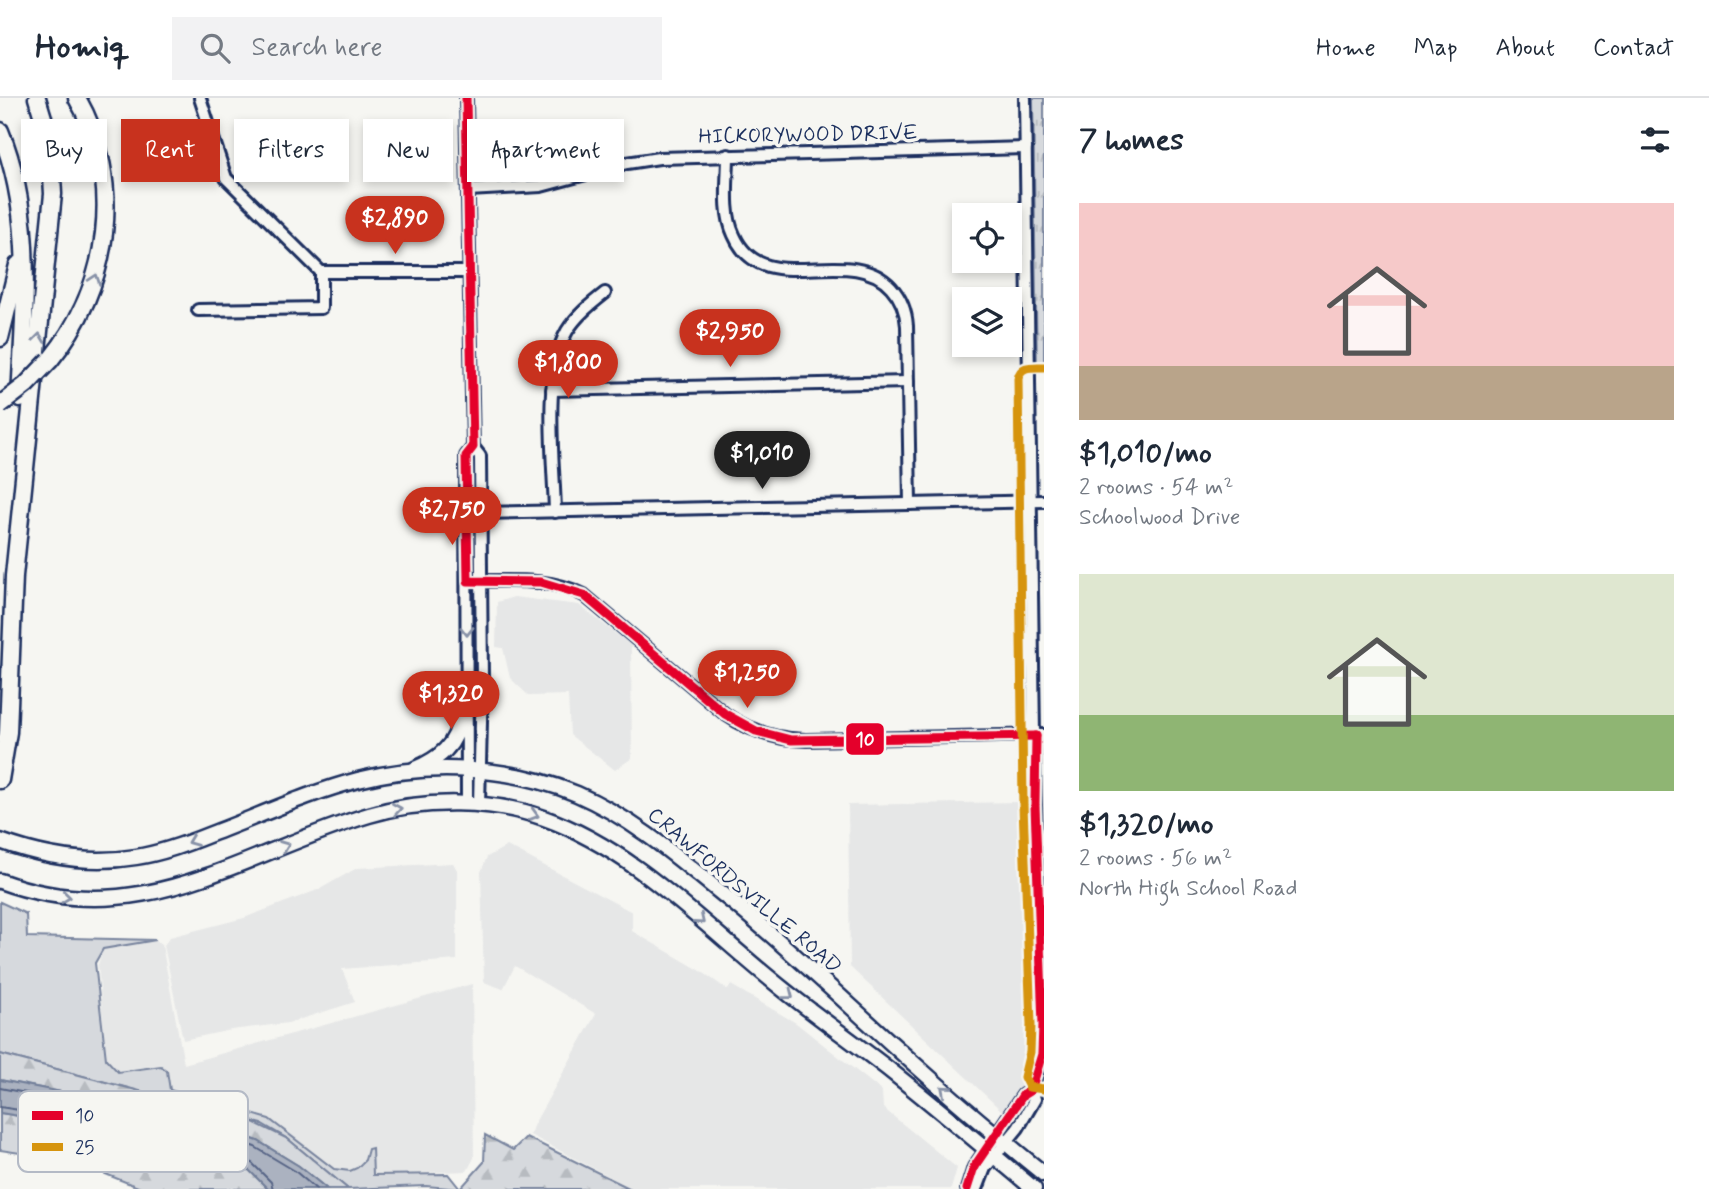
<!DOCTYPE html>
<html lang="en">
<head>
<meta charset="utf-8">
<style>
  body { margin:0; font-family:Mynerve,sans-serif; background:#f2f2f3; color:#1f2937; height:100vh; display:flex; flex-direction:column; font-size:26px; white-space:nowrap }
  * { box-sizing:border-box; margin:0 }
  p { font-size:23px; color:#747a83 }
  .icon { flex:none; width:38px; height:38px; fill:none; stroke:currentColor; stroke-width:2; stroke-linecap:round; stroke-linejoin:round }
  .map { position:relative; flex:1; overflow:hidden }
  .details { display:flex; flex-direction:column; background:#fff; width:665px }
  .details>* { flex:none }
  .top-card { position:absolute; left:21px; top:21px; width:665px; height:63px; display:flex; gap:14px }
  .tools { position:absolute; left:952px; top:105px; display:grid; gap:14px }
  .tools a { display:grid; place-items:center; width:70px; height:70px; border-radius:0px; background:#fff; box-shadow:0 4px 10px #0003; font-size:35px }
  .price { position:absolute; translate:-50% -60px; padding:0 16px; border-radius:24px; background:#c8321e; color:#fff; font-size:23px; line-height:46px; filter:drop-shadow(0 2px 4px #0008) }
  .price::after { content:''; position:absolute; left:50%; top:42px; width:21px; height:16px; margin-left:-10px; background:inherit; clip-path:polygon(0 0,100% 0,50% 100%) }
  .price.on { background:#222; color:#fff }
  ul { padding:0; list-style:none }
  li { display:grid; align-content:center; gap:14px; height:371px; padding:0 35px }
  li span { display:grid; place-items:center; height:217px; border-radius:0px; color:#555 }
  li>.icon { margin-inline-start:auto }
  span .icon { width:126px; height:126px; fill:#fffc; stroke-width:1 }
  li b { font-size:30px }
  h2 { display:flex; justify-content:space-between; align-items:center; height:84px; padding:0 35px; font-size:30px }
  .pill { padding:0 24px; border-radius:0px; background:#fff; box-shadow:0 4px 10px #0003; font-size:24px; line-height:63px }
  .pill.on { background:#c8321e; color:#fff }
  header { display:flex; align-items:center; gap:42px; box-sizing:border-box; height:98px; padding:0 35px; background:#fff; border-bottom:2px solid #e0e1e3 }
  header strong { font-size:33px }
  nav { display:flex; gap:38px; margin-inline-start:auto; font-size:24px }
  .search { width:490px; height:63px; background:#f2f2f3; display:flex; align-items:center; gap:18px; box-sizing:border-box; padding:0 24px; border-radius:0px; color:#747a83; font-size:26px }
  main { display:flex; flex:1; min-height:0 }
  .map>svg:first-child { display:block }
  .built { fill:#e6e7e7 }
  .grass { fill:#d6d9dd; stroke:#78849e; stroke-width:2 }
  .forest { fill:url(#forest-firs); stroke:#78849e; stroke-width:2 }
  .park { fill:url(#park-tufts); stroke:#78849e; stroke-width:2 }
  .water { fill:#abb2c0; stroke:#717e99; stroke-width:2 }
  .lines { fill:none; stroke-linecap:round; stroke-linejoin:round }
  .shore { stroke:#556385; stroke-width:2 }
  .minor-casing { stroke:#1b2f5e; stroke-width:16 }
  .major-casing { stroke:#1b2f5e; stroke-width:19 }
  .highway-casing { stroke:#1b2f5e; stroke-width:21 }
  .minor { stroke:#f6f6f2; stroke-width:10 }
  .major { stroke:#f6f6f2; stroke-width:14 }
  .highway { stroke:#f6f6f2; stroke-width:16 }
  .highway-bridge-casing { stroke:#1b2f5e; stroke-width:21; stroke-linecap:butt }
  .highway-bridge { stroke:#f6f6f2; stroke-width:16 }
  .bus-1-casing { stroke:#f6f6f2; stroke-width:14 }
  .bus-2-casing { stroke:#f6f6f2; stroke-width:14 }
  .bus-1 { stroke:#e4002b; stroke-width:9 }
  .bus-2 { stroke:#d6940e; stroke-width:9 }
  .oneway { stroke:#8892a8 }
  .labels { text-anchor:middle; stroke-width:7; stroke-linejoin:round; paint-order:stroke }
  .street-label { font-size:21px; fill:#1b2f5e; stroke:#f6f6f2 }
  .key { fill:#f6f6f2; stroke:#b4bac6; stroke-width:2 }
  .key-label { font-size:19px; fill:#1b2f5e }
  .line-badge { stroke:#f6f6f2; stroke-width:2.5 }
  .badge-label { font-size:19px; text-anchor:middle; font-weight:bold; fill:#fff }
</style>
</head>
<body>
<header>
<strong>Homiq</strong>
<div class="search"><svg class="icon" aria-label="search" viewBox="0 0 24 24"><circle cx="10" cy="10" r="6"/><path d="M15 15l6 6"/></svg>Search here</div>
<nav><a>Home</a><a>Map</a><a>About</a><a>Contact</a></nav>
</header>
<main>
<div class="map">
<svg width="1044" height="1091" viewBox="0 0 1044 1091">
  <defs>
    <pattern id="forest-firs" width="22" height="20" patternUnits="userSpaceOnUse" patternTransform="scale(1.75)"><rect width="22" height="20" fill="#d6d9dd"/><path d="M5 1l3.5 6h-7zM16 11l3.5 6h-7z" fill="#b7bbc0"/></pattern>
    <pattern id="park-tufts" width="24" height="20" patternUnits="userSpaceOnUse" patternTransform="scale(1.75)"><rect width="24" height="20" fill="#d6d9dd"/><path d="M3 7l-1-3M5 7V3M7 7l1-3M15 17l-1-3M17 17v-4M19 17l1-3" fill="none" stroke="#b7bbc0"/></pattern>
  </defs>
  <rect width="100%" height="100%" fill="#f6f6f2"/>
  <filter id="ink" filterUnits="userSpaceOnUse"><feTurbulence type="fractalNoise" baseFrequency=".0143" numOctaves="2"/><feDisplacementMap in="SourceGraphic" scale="14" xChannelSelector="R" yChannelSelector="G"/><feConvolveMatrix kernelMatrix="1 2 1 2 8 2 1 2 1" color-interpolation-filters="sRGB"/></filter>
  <g filter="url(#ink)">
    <g class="built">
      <polygon points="514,499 579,507 631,547 632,660 615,672 570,637 568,597 529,598 510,580 503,550 496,549 497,504"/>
      <polygon points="1020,704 1025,715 1030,948 1022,987 1014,1004 1003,1014 850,869 848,707"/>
      <polygon points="507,748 632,814 632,833 701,873 728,892 731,887 796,925 882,993 883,1010 957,1070 951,1091 633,1091 530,1037 533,1028 596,916 515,868 503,891 484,884 481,774 487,759"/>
      <polygon points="453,765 457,772 457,862 342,871 355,904 288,925 231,932 183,942 164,847 170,839 244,820 320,791 357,770"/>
      <polygon points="156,842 162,847 184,966 472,886 474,1060 467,1073 373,1077 372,1050 367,1051 365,1062 357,1070 350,1073 334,1071 269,1020 170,992 168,974 161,968 118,974 106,961 98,867 103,851"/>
    </g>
    <polygon class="grass" points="0,804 26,816 27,839 156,842 103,851 95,865 106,961 118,974 161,968 167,973 170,992 269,1021 334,1071 350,1073 357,1070 365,1062 368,1051 372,1050 373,1077 448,1076 460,1091 426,1088 348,1091 288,1041 262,1026 0,956"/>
    <g class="forest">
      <polygon points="0,956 249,1022 288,1041 348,1091 327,1091 299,1068 258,1043 188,1019 0,982"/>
      <polygon points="0,1015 126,1035 199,1053 246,1069 268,1091 143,1091 73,1063 0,1052"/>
      <polygon points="485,1037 513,1052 526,1039 631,1091 460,1091 484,1064"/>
    </g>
    <polygon class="park" points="1033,0 1044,0 1044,274 1037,274"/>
    <polygon class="water" points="0,982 188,1019 258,1043 299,1068 327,1091 268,1091 246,1069 199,1053 126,1035 0,1015"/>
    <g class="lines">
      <g class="shore">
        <polyline points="0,990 186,1026 255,1049 295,1073 316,1091"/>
        <polyline points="0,1009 128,1029 201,1046 250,1063 271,1084 273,1091"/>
      </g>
      <defs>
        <g id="minor">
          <polyline points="466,0 473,349 466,358 467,706"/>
          <path d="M728,57C728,82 723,114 734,137C763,204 848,143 891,189C901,200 906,213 907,228L910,406"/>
          <polyline points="468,92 541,88 627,65 659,60 1026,50"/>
          <polyline points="321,174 469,174"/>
          <polyline points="198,212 321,210 321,174 226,80 200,0"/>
          <polyline points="552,292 908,284"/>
          <polyline points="473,349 480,358 482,582 479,707"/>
          <path d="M555,414C554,363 542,277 567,233C577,217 591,206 605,195"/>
          <polyline points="480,415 1044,403"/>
          <path d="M468,483C509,484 545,478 584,497L725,616C750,633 776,642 806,642L1044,637"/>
          <polyline points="967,1091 974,1069 1023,997 1031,992"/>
          <polyline points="977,1091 985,1070 1018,1030 1035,1001 1031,992 1038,972 1043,936 1035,707 1025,0"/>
        </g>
        <g id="major">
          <path d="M415,671C439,661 457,647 460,620C461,610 460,601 467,594"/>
          <path d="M0,743C44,759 89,767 136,759C162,755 186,746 211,736C259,718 308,695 358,682C428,664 510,668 577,696C637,722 685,766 735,806C799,859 858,916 920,971C960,1007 1002,1042 1044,1076"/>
          <path d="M0,783C142,835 239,756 369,717C423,701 491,701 544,720C635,752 705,829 779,888C816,918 855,945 892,974C940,1012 987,1052 1034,1091"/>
        </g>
        <g id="highway">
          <path d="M0,33C35,118 24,211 20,301"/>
          <polyline points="0,240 18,167"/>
          <path d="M50,262C110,189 125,84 77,0"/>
          <polyline points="0,682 8,634 14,478 53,96 50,43 37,0"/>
        </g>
      </defs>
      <use href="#minor" class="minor-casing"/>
      <use href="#major" class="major-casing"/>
      <use href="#highway" class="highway-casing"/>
      <use href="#minor" class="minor"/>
      <use href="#major" class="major"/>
      <use href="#highway" class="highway"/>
      <defs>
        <polyline id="highway-bridge" points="0,307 26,287 50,262"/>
      </defs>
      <use href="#highway-bridge" class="highway-bridge-casing"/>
      <use href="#highway-bridge" class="highway-bridge"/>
      <defs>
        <g id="bus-1">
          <polyline points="466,0 473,349 466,358 468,483 541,484 584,497 725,616 756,633 791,642 1036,638"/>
          <polyline points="967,1091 974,1069 1023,997 1031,992 1042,956 1043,927 1035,707 1036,638"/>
        </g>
        <path id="bus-2" d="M1044,269C1032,269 1020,267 1018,281L1023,707L1031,927L1030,954L1024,979L1029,989L1044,991"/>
      </defs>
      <use href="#bus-1" class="bus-1-casing"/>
      <use href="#bus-2" class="bus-2-casing"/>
      <use href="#bus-1" class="bus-1"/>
      <use href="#bus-2" class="bus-2"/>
    </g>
    <defs><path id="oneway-chevron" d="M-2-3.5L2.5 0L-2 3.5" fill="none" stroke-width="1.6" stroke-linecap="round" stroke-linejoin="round" transform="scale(1.75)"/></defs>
    <g class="oneway">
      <use href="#oneway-chevron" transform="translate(95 181) rotate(-71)"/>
      <use href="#oneway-chevron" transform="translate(39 240) rotate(-83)"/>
      <use href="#oneway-chevron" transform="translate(467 533) rotate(90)"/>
      <use href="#oneway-chevron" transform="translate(397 711) rotate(-10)"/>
      <use href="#oneway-chevron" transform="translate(534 717) rotate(16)"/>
      <use href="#oneway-chevron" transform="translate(192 743) rotate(159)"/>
      <use href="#oneway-chevron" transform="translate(285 748) rotate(-21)"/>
      <use href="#oneway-chevron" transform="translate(66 799) rotate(7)"/>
      <use href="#oneway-chevron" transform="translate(700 822) rotate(40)"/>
      <use href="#oneway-chevron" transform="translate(789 897) rotate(38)"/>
      <use href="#oneway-chevron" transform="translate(945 992) rotate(-139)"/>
    </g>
  </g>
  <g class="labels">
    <g class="street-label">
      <text transform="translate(808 36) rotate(-1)" y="7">HICKORYWOOD DRIVE</text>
      <text transform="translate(745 792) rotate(40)" y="7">CRAWFORDSVILLE ROAD</text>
    </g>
  </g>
  <rect x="18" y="993" width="230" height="81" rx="10" class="key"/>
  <rect x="32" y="1013" width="31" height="9" fill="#e4002b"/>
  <rect x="32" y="1045" width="31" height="8" fill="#d6940e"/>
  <g class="key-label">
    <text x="75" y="1024">10</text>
    <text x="75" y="1056">25</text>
  </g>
  <rect class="line-badge" x="845" y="624" width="40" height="34" rx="7" fill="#e4002b"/>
  <g class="badge-label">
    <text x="865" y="648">10</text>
  </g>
</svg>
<div class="tools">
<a><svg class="icon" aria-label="locate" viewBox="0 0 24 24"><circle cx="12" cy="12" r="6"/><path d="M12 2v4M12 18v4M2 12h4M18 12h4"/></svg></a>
<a><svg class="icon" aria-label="layers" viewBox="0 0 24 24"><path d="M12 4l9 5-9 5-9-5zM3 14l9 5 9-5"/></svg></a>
</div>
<b class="price" style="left:395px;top:158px">$2,890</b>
<b class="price" style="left:730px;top:271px">$2,950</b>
<b class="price" style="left:568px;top:302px">$1,800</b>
<b class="price on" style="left:762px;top:393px">$1,010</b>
<b class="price" style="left:452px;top:449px">$2,750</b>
<b class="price" style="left:747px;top:612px">$1,250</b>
<b class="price" style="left:451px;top:633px">$1,320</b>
<div class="top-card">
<a class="pill">Buy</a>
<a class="pill on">Rent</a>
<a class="pill">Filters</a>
<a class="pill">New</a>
<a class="pill">Apartment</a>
</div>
</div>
<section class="details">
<h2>7 homes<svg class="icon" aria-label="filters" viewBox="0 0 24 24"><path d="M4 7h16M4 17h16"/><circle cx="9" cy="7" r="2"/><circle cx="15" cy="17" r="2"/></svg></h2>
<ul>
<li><span style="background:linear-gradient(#f6c9c9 75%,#b9a48a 0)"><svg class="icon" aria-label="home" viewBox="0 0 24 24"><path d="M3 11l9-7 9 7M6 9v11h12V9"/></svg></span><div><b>$1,010/mo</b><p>2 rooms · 54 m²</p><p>Schoolwood Drive</p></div></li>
<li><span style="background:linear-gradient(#dfe7d0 65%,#8fb573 0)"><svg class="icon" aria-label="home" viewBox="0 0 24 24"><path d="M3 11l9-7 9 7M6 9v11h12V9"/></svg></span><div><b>$1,320/mo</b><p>2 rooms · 56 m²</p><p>North High School Road</p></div></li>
</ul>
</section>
</main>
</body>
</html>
